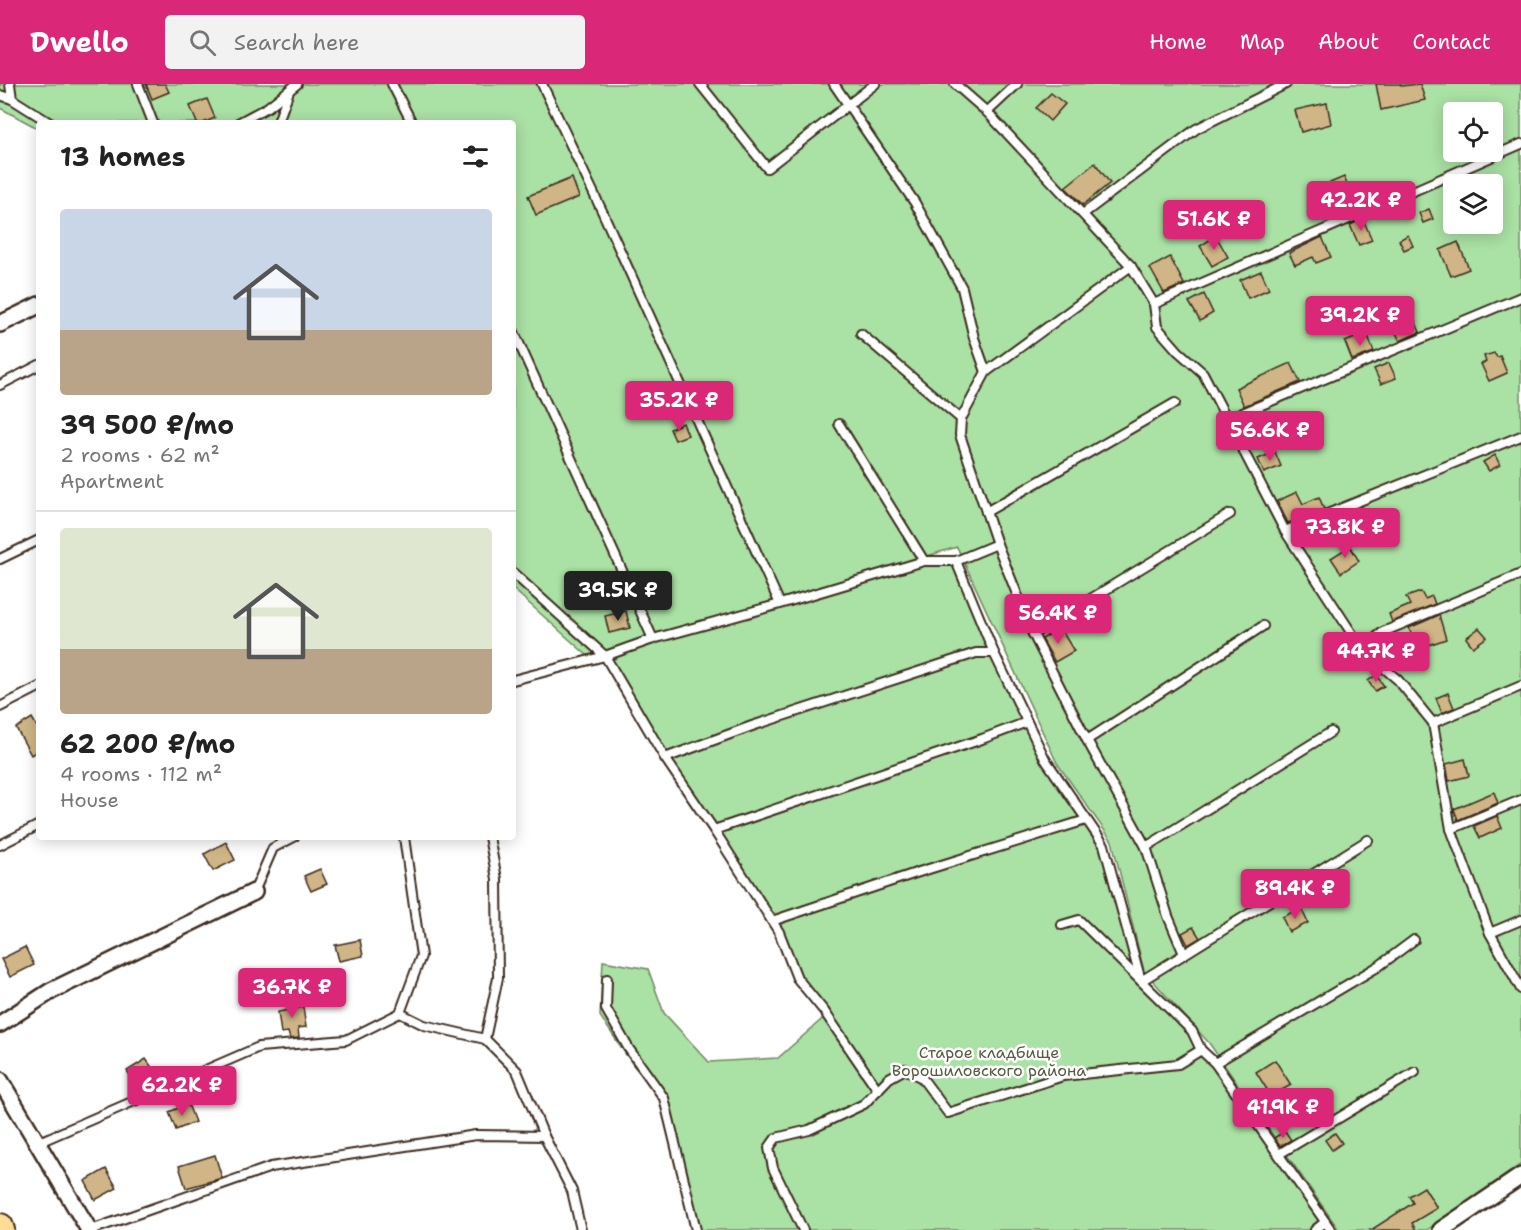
<!DOCTYPE html>
<html lang="en">
<head>
<meta charset="utf-8">
<style>
  body { margin:0; font-family:"Shantell Sans",sans-serif; background:#f2f2f2; color:#222; height:100vh; display:flex; flex-direction:column; font-size:22px; white-space:nowrap }
  * { box-sizing:border-box; margin:0 }
  p { font-size:20px; color:#767676 }
  .icon { flex:none; width:33px; height:33px; fill:none; stroke:currentColor; stroke-width:2; stroke-linecap:round; stroke-linejoin:round }
  .map { position:relative; flex:1; overflow:hidden }
  .drawer { position:absolute; left:36px; top:36px; width:480px; height:720px; display:flex; flex-direction:column; background:#fff; border-radius:6px; box-shadow:0 3px 15px #0003 }
  .drawer>* { flex:none }
  .tools { position:absolute; left:1443px; top:18px; display:grid; gap:12px }
  .tools a { display:grid; place-items:center; width:60px; height:60px; border-radius:6px; background:#fff; box-shadow:0 3px 15px #0003; font-size:30px }
  .price { position:absolute; translate:-50% -51px; padding:0 14px; border-radius:6px; background:#db2777; color:#fff; font-size:20px; line-height:39px; filter:drop-shadow(0 2px 3px #0008) }
  .price::after { content:''; position:absolute; left:50%; top:36px; width:18px; height:14px; margin-left:-9px; background:inherit; clip-path:polygon(0 0,100% 0,50% 100%) }
  .price.on { background:#222; color:#fff }
  ul { padding:0; list-style:none }
  li { display:grid; align-content:center; gap:12px; height:318px; padding:0 24px }
  li+li { border-top:2px solid #e0e0e0 }
  li span { display:grid; place-items:center; height:186px; border-radius:6px; color:#555 }
  li>.icon { margin-inline-start:auto }
  span .icon { width:108px; height:108px; fill:#fffc; stroke-width:1 }
  li b { font-size:26px }
  h2 { display:flex; justify-content:space-between; align-items:center; height:72px; padding:0 24px; font-size:26px }
  header { display:flex; align-items:center; gap:36px; box-sizing:border-box; height:84px; padding:0 30px; background:#db2777; color:#fff }
  header strong { font-size:28px }
  nav { display:flex; gap:33px; margin-inline-start:auto; font-size:21px }
  .search { width:420px; height:54px; background:#f2f2f2; display:flex; align-items:center; gap:15px; box-sizing:border-box; padding:0 21px; border-radius:6px; color:#767676; font-size:22px }
  .map>svg:first-child { display:block }
  .green { fill:#aae1a4; stroke:#728661; stroke-width:1.5; fill-rule:evenodd }
  .building { fill:#d0b686; stroke:#3b2a1e; stroke-width:1.5 }
  .lines { fill:none; stroke-linecap:round; stroke-linejoin:round }
  .service-casing { stroke:#3b2a1e; stroke-width:12 }
  .minor-casing { stroke:#3b2a1e; stroke-width:20 }
  .trunk-casing { stroke:#3b2a1e; stroke-width:30 }
  .service { stroke:#fff; stroke-width:8 }
  .minor { stroke:#fff; stroke-width:15 }
  .trunk { stroke:#ffdd96; stroke-width:26 }
  .labels { text-anchor:middle; stroke-width:5; stroke-linejoin:round; paint-order:stroke }
  .park-label { font-size:16px; fill:#575840; stroke:#fff }
</style>
</head>
<body>
<header>
<strong>Dwello</strong>
<div class="search"><svg class="icon" aria-label="search" viewBox="0 0 24 24"><circle cx="10" cy="10" r="6"/><path d="M15 15l6 6"/></svg>Search here</div>
<nav><a>Home</a><a>Map</a><a>About</a><a>Contact</a></nav>
</header>
<div class="map">
<svg width="1521" height="1146" viewBox="0 0 1521 1146">
  <rect width="100%" height="100%" fill="#fff"/>
  <filter id="ink" filterUnits="userSpaceOnUse"><feTurbulence type="fractalNoise" baseFrequency=".0167" numOctaves="2"/><feDisplacementMap in="SourceGraphic" scale="12" xChannelSelector="R" yChannelSelector="G"/><feConvolveMatrix kernelMatrix="1 2 1 2 8 2 1 2 1" color-interpolation-filters="sRGB"/></filter>
  <g filter="url(#ink)">
    <g class="green">
      <path d="M0,0H1521V1080L1427,1146H1339L1209,959L1144,887L1112,757L1057,679L957,463L590,574L513,505V39H39V45L0,24ZM1454,28H1492V68H1454ZM1454,100H1492V140H1454Z"/>
      <polygon points="926,480 953,482 1044,678 1101,760 1137,898 1191,950 1330,1146 693,1146 661,1014 633,981 600,932 603,877 648,885 664,929 709,978 778,974 829,929 800,893 782,849 669,676 607,573 653,557"/>
    </g>
    <g class="building">
      <polygon points="146,0 165,0 169,8 152,15"/>
      <polygon points="1376,0 1400,0 1401,2 1420,0 1425,16 1381,26"/>
      <polygon points="1051,9 1065,20 1050,37 1036,24"/>
      <polygon points="207,15 215,34 203,39 197,39 190,22"/>
      <polygon points="1327,19 1331,40 1301,48 1295,26"/>
      <polygon points="1095,79 1110,99 1083,121 1065,103"/>
      <polygon points="1344,93 1357,125 1345,130 1344,127 1335,130 1323,102"/>
      <polygon points="572,94 579,113 536,131 528,112"/>
      <polygon points="1429,125 1433,135 1423,139 1419,129"/>
      <polygon points="1363,135 1372,156 1359,161 1350,141"/>
      <polygon points="1408,151 1413,162 1404,166 1399,156"/>
      <polygon points="1216,152 1228,173 1212,182 1200,162"/>
      <polygon points="1322,153 1331,173 1316,179 1313,173 1295,181 1289,169"/>
      <polygon points="1458,158 1469,185 1451,192 1440,166"/>
      <polygon points="1170,173 1184,200 1164,209 1150,184"/>
      <polygon points="1261,187 1269,205 1248,214 1240,196"/>
      <polygon points="1204,210 1213,229 1200,237 1189,218"/>
      <polygon points="1413,232 1420,248 1400,257 1392,241"/>
      <polygon points="1367,249 1374,268 1352,276 1345,258"/>
      <polygon points="1494,269 1497,273 1500,272 1507,289 1489,297 1481,280 1486,278 1484,272"/>
      <polygon points="1291,279 1300,298 1244,322 1236,304"/>
      <polygon points="1389,279 1396,294 1381,300 1374,285"/>
      <polygon points="683,339 688,351 675,356 670,345"/>
      <polygon points="1275,368 1281,382 1264,389 1258,375"/>
      <polygon points="1495,371 1500,381 1489,387 1483,378"/>
      <polygon points="1297,408 1303,420 1319,413 1324,425 1288,439 1277,417"/>
      <polygon points="1350,462 1359,477 1341,489 1331,474"/>
      <polygon points="1421,508 1425,515 1432,512 1435,520 1392,538 1389,530 1410,521 1406,513"/>
      <polygon points="626,527 630,544 609,549 605,532"/>
      <polygon points="1439,531 1446,555 1417,565 1409,544"/>
      <polygon points="1060,544 1074,567 1055,578 1042,555"/>
      <polygon points="1479,544 1487,553 1473,563 1466,554"/>
      <polygon points="1376,591 1384,602 1375,607 1368,597"/>
      <polygon points="1448,609 1454,624 1442,629 1436,614"/>
      <polygon points="32,634 39,646 39,666 31,671 16,644"/>
      <polygon points="1465,675 1469,692 1449,697 1446,680"/>
      <polygon points="1494,708 1498,719 1458,736 1454,725"/>
      <polygon points="1497,732 1502,744 1480,754 1474,742"/>
      <polygon points="226,758 235,776 213,787 204,770"/>
      <polygon points="320,785 327,800 311,807 304,792"/>
      <polygon points="1301,824 1308,839 1289,848 1282,833"/>
      <polygon points="1193,843 1200,854 1188,861 1182,849"/>
      <polygon points="360,856 363,872 339,877 335,861"/>
      <polygon points="25,863 34,881 10,893 1,875"/>
      <polygon points="294,903 297,924 303,923 306,943 298,944 299,954 290,955 288,948 281,949 278,928 288,926"/>
      <polygon points="146,975 153,985 133,997 127,987"/>
      <polygon points="1275,976 1291,1001 1271,1012 1256,988"/>
      <polygon points="188,1020 195,1038 176,1046 169,1028"/>
      <polygon points="1285,1047 1291,1056 1280,1062 1274,1054"/>
      <polygon points="1335,1049 1342,1059 1332,1066 1325,1056"/>
      <polygon points="215,1071 222,1094 186,1104 179,1082"/>
      <polygon points="106,1085 117,1104 95,1116 85,1097"/>
      <polygon points="1424,1103 1437,1124 1412,1139 1416,1146 1371,1146 1413,1119 1409,1112"/>
    </g>
    <g class="lines">
      <defs>
        <g id="service">
          <polyline points="10,0 12,15"/>
          <polyline points="138,0 153,39"/>
          <polyline points="392,0 412,39"/>
          <polyline points="542,0 603,129 780,520"/>
          <polyline points="700,0 767,84 875,0"/>
          <polyline points="834,0 915,119 962,204 974,254 986,288 961,335 960,351 997,460 1033,550 1087,656 1146,763 1168,832 1184,870"/>
          <polyline points="955,0 987,28 1131,182 1154,220 1157,243 1178,267 1203,289 1285,447 1362,565 1398,596 1433,639 1451,745 1490,849 1521,905"/>
          <polyline points="0,11 12,15 50,39"/>
          <polyline points="987,28 1017,0"/>
          <polyline points="238,39 268,23 297,0"/>
          <polyline points="280,39 279,35 289,7"/>
          <polyline points="1083,130 1196,45 1286,0"/>
          <polyline points="1154,220 1521,60"/>
          <polyline points="513,246 653,555"/>
          <polyline points="861,250 961,335"/>
          <polyline points="986,288 1131,182"/>
          <polyline points="0,301 39,281"/>
          <polyline points="1228,335 1521,213"/>
          <polyline points="839,340 924,477"/>
          <polyline points="986,428 1175,319"/>
          <polyline points="1285,447 1521,352"/>
          <polyline points="0,475 39,456"/>
          <polyline points="956,477 994,569 1045,675 1104,761 1141,897 1079,836 1062,841"/>
          <polyline points="513,489 605,572 665,674 714,746 779,848 797,894 824,927 878,1006"/>
          <polyline points="1033,550 1230,430"/>
          <polyline points="1362,565 1383,548 1521,490"/>
          <polyline points="513,596 605,572 653,555 780,520 924,477 956,477 997,460"/>
          <polyline points="0,623 39,603"/>
          <polyline points="1433,639 1521,602"/>
          <polyline points="1087,656 1263,542"/>
          <polyline points="665,674 752,642 976,569 994,569"/>
          <polyline points="1451,745 1521,716"/>
          <polyline points="714,746 982,655 1027,638"/>
          <polyline points="0,761 39,741"/>
          <polyline points="1146,763 1331,648"/>
          <polyline points="254,808 273,764 294,753"/>
          <polyline points="772,837 919,788 1086,736"/>
          <polyline points="1490,849 1521,836"/>
          <polyline points="607,895 606,925 629,965 664,1014 696,1146"/>
          <polyline points="485,955 498,894 497,795 489,753"/>
          <polyline points="1215,979 1379,882 1414,856"/>
          <polyline points="544,1052 572,1107 581,1146"/>
          <polyline points="37,1059 259,963 346,956 400,929 421,872 404,753"/>
          <polyline points="1279,1070 1415,988"/>
          <polyline points="91,1146 271,1083 476,1051 544,1052 517,987 485,955 424,941 400,929"/>
          <polyline points="803,1146 773,1084 769,1064 776,1054 809,1046 864,1020 889,994 905,985 922,994 948,1029 1063,992 1178,980 1201,966"/>
          <polyline points="1315,1146 1325,1138"/>
          <polyline points="1331,1146 1215,979 1201,966 1192,947 1141,897 1368,756"/>
        </g>
        <g id="minor">
          <polyline points="0,240 39,221"/>
          <polyline points="0,940 51,907 254,808"/>
          <polyline points="0,996 89,1146"/>
          <polyline points="1441,1146 1521,1092"/>
        </g>
        <polyline id="trunk" points="0,1143 1,1146"/>
      </defs>
      <use href="#service" class="service-casing"/>
      <use href="#minor" class="minor-casing"/>
      <use href="#trunk" class="trunk-casing"/>
      <use href="#service" class="service"/>
      <use href="#minor" class="minor"/>
      <use href="#trunk" class="trunk"/>
    </g>
  </g>
  <g class="labels">
    <g class="park-label">
      <text x="989" y="974">Старое кладбище<tspan x="989" dy="18">Ворошиловского района</tspan></text>
    </g>
  </g>
</svg>
<div class="tools">
<a><svg class="icon" aria-label="locate" viewBox="0 0 24 24"><circle cx="12" cy="12" r="6"/><path d="M12 2v4M12 18v4M2 12h4M18 12h4"/></svg></a>
<a><svg class="icon" aria-label="layers" viewBox="0 0 24 24"><path d="M12 4l9 5-9 5-9-5zM3 14l9 5 9-5"/></svg></a>
</div>
<b class="price" style="left:1361px;top:148px">42.2K ₽</b>
<b class="price" style="left:1214px;top:167px">51.6K ₽</b>
<b class="price" style="left:1360px;top:263px">39.2K ₽</b>
<b class="price" style="left:679px;top:348px">35.2K ₽</b>
<b class="price" style="left:1270px;top:378px">56.6K ₽</b>
<b class="price" style="left:1345px;top:475px">73.8K ₽</b>
<b class="price on" style="left:618px;top:538px">39.5K ₽</b>
<b class="price" style="left:1058px;top:561px">56.4K ₽</b>
<b class="price" style="left:1376px;top:599px">44.7K ₽</b>
<b class="price" style="left:1295px;top:836px">89.4K ₽</b>
<b class="price" style="left:292px;top:935px">36.7K ₽</b>
<b class="price" style="left:182px;top:1033px">62.2K ₽</b>
<b class="price" style="left:1283px;top:1055px">41.9K ₽</b>
<section class="drawer">
<h2>13 homes<svg class="icon" aria-label="filters" viewBox="0 0 24 24"><path d="M4 7h16M4 17h16"/><circle cx="9" cy="7" r="2"/><circle cx="15" cy="17" r="2"/></svg></h2>
<ul>
<li><span style="background:linear-gradient(#c9d6e8 65%,#b9a48a 0)"><svg class="icon" aria-label="home" viewBox="0 0 24 24"><path d="M3 11l9-7 9 7M6 9v11h12V9"/></svg></span><div><b>39 500 ₽/mo</b><p>2 rooms · 62 m²</p><p>Apartment</p></div></li>
<li><span style="background:linear-gradient(#dfe7d0 65%,#b9a48a 0)"><svg class="icon" aria-label="home" viewBox="0 0 24 24"><path d="M3 11l9-7 9 7M6 9v11h12V9"/></svg></span><div><b>62 200 ₽/mo</b><p>4 rooms · 112 m²</p><p>House</p></div></li>
</ul>
</section>
</div>
</body>
</html>
